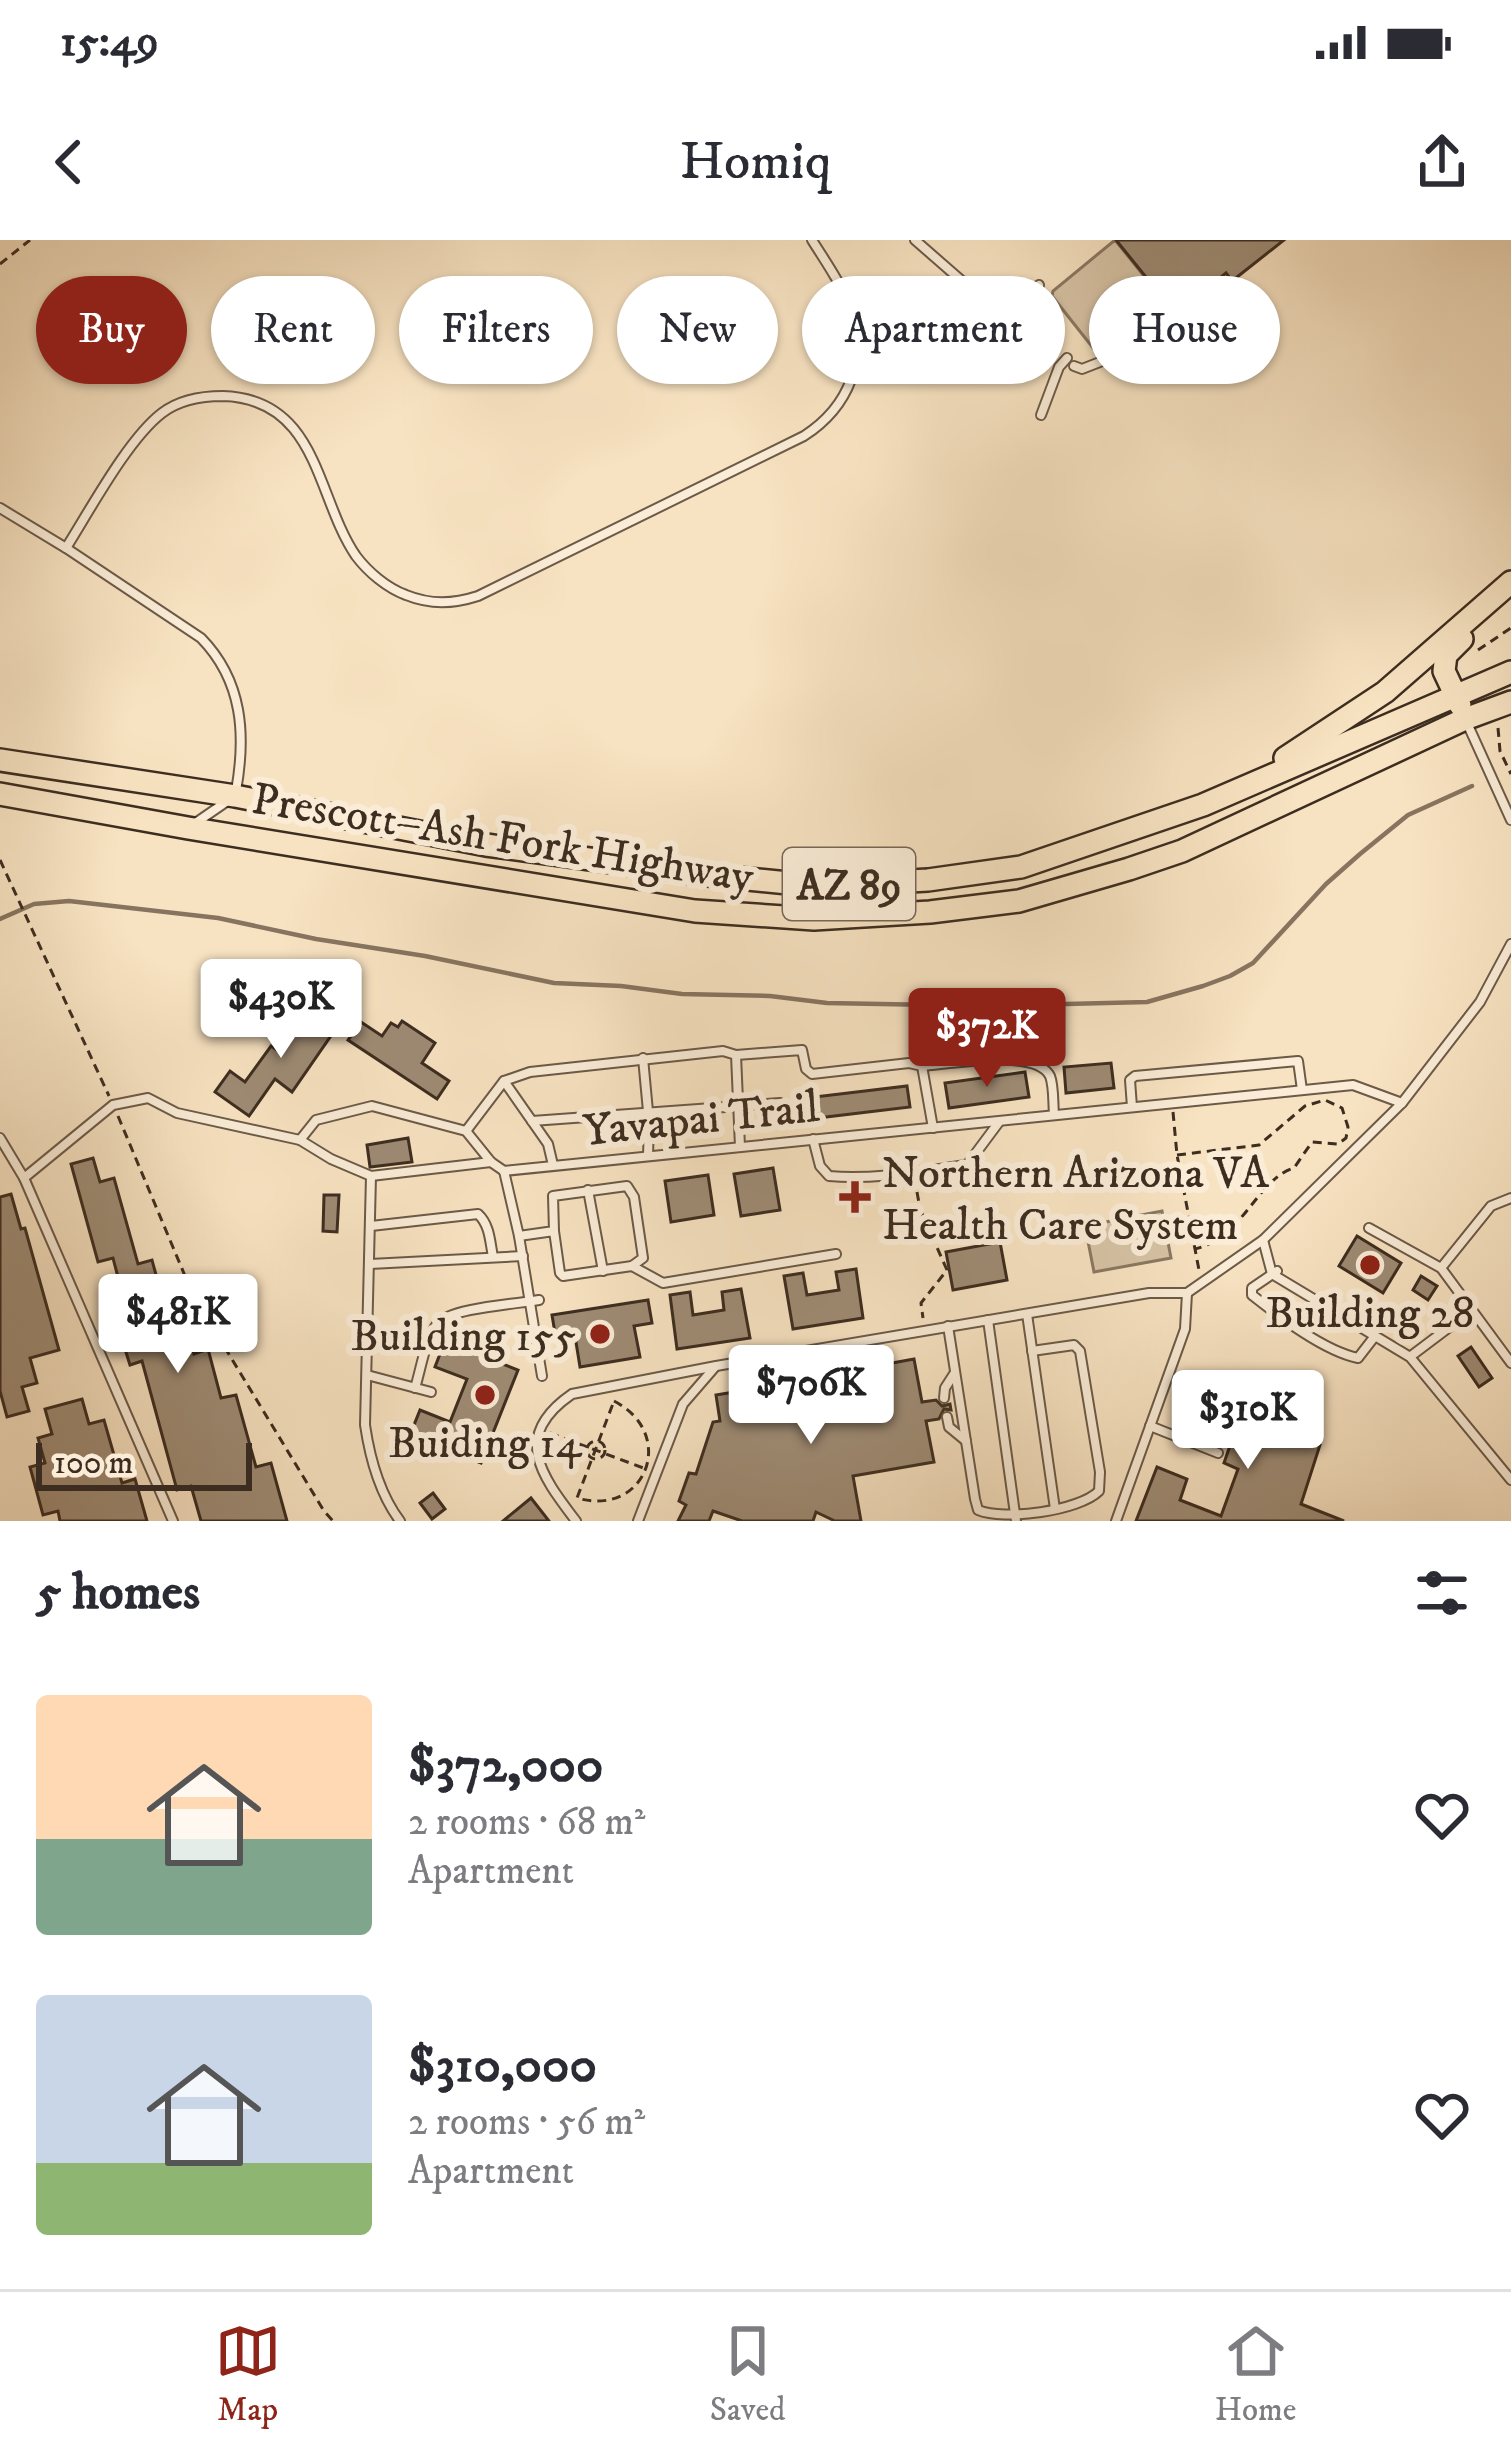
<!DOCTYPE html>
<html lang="en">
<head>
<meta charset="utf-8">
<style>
  body { margin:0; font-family:"IM FELL DW Pica",serif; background:#f7f7f7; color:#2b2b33; height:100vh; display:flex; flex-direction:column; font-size:45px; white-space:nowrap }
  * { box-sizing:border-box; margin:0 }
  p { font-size:39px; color:#7c7c81 }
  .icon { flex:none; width:66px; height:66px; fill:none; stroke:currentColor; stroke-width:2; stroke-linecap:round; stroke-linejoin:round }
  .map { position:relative; height:1281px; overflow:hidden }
  .panel { display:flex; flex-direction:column; background:#fff; flex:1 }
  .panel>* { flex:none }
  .top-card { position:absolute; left:36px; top:36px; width:1440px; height:108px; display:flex; gap:24px }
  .scale { position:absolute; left:36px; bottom:30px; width:216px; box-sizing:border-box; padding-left:12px; border:6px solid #3d2d20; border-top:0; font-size:33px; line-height:42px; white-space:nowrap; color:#3d2d20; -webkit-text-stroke:9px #faecd7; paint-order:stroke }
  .price { position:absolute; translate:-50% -102px; padding:0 27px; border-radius:12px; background:#fff; color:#222; font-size:39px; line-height:78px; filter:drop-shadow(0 3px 6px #0008) }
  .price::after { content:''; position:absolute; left:50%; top:72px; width:36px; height:27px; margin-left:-18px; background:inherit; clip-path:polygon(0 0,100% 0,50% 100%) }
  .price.on { background:#8f2418; color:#fff }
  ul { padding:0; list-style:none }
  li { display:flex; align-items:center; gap:36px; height:300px; padding:0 36px }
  li span { display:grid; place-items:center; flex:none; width:336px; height:240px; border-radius:12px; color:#555 }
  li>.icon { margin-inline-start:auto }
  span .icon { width:144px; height:144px; fill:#fffc; stroke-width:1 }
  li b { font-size:51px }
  h2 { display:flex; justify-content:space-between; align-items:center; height:144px; padding:0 36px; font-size:51px }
  .pill { padding:0 42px; border-radius:54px; background:#fff; box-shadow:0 3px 9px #0004; font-size:42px; line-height:108px }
  .pill.on { background:#8f2418; color:#fff }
  .status { display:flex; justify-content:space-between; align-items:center; height:84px; padding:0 60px; background:#fff; direction:ltr }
  .status svg { height:33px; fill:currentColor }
  header { display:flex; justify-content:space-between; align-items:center; height:156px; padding:0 36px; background:#fff; font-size:54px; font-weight:600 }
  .dock { display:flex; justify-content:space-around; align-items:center; height:168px; border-top:3px solid #e1e1e2; background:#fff; font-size:33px; color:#7c7c81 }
  .dock a { display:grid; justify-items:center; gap:6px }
  .dock .on { color:#8f2418 }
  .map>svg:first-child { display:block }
  .green { fill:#d7c3a6; stroke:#8a7863; stroke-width:3 }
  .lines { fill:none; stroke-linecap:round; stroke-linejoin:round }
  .stream { stroke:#877460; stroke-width:4.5 }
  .building { fill:#9e8b74; stroke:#3d2d20; stroke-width:3 }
  .lane-casing { stroke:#6c5a48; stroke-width:12 }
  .primary-casing { stroke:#3d2d20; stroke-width:26 }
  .path { stroke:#3d2d20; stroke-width:3; stroke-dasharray:9 6; stroke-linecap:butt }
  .lane { stroke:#faecd7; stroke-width:8 }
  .primary { stroke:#f7e2c1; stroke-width:21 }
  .poi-dot { fill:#8f2418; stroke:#faecd7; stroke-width:4.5 }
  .labels { text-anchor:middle; stroke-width:12; stroke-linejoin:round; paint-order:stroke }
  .shield { fill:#faecd7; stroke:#766657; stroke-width:3 }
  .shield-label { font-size:42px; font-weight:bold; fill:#3d2d20 }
  .street-label { font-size:45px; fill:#3d2d20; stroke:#faecd7 }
  .poi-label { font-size:45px; fill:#3d2d20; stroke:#faecd7 }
</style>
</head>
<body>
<div class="status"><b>15:49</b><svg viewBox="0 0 49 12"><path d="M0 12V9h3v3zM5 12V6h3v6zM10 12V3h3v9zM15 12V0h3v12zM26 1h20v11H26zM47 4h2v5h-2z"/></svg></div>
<header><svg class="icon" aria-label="back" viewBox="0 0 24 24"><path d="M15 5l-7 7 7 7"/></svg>Homiq<svg class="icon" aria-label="share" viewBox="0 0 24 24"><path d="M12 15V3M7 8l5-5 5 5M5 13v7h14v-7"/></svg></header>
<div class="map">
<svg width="1511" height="1281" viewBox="0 0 1511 1281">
  <rect width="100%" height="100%" fill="#f7e2c1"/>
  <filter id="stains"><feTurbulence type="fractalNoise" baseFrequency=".00167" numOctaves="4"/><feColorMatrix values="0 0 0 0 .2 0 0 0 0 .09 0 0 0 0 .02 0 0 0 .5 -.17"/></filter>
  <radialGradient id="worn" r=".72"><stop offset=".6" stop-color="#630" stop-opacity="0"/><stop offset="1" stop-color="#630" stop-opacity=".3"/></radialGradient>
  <g class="green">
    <polygon points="1115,0 1144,36 1115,59 1137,87 1105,113 1097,113 1052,56 1053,51"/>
    <polygon points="1162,971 1171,1018 1094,1032 1085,986"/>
  </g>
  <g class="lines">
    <polyline class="stream" points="0,679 34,664 69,661 218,678 316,699 425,716 554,743 621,746 682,754 770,756 827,763 988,766 1147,762 1203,746 1230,736 1253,723 1326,644 1360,614 1408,575 1472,546"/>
  </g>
  <g class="building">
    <polygon points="1116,0 1284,0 1232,41 1226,33 1203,52 1211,62 1192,78 1183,67 1175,73"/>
    <polygon points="298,736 301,752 274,757 271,741"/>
    <polygon points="303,763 337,787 292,852 275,839 249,876 215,852 230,831 245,842 271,806 280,812 293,794 285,788"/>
    <polygon points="402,781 435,803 422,823 449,841 437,859 348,800 361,782 382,796 391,783 398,787"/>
    <polygon points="1111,823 1114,848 1066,853 1064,827"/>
    <polygon points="1025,832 1029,857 949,868 945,843"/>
    <polygon points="907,846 910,867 809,879 806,858"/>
    <polygon points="408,898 412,922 370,927 367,905"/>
    <polygon points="93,918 100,942 114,938 138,1024 152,1020 165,1068 180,1064 194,1114 208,1109 221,1158 236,1155 256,1227 271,1223 287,1281 201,1281 191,1246 177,1250 142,1121 130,1125 105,1045 119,1041 113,1018 98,1022 71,924"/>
    <polygon points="773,928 780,970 741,976 734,934"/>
    <polygon points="708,935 714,975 671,982 665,941"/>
    <polygon points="11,954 21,989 25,988 59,1110 30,1118 37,1143 22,1147 29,1171 7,1177 0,1151 0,957"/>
    <polygon points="324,955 339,955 337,992 323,991"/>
    <polygon points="1357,996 1401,1023 1383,1053 1339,1026"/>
    <polygon points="1000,1002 1007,1040 953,1050 946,1012"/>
    <polygon points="856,1029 863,1078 793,1089 784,1036 803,1033 807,1055 839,1050 836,1032"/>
    <polygon points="1421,1036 1437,1046 1428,1060 1413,1050"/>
    <polygon points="741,1049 750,1098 677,1109 670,1055 690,1052 693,1075 724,1070 722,1052"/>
    <polygon points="648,1060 652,1083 634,1086 640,1117 580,1127 575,1096 565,1097 564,1092 555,1093 552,1075"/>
    <polygon points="445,1101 518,1130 481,1223 410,1195 420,1170 450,1182 467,1139 435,1127"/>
    <polygon points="1471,1107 1492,1138 1479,1147 1458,1116"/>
    <polygon points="914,1119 922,1162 936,1160 942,1166 950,1164 951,1170 944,1169 939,1179 926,1181 934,1222 853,1236 861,1281 835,1281 816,1272 813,1281 742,1281 713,1271 709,1281 678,1281 686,1265 679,1261 689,1233 696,1234 713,1182 720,1181 716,1155 764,1147 769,1174 815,1166 810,1138"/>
    <polygon points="1218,1155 1277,1176 1280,1168 1306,1177 1299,1197 1320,1205 1301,1264 1344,1281 1136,1281 1157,1227 1187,1239 1180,1260 1221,1276 1238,1229 1224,1223 1234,1194 1210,1182"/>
    <polygon points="82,1159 89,1184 104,1180 122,1243 135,1239 147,1281 60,1281 58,1271 43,1275 30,1227 45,1223 38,1198 52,1194 45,1169"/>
    <polygon points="433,1253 445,1269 432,1279 420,1263"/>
    <polygon points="531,1258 549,1281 503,1281"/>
  </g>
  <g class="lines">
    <defs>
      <g id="lane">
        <path d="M915,0L986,62C1009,67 1021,58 1039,45"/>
        <polyline points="1074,126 1082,129 1105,120 1159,80"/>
        <polyline points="1041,175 1059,127 1067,118"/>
        <path d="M0,268L66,308L201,398C243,441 246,495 236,551"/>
        <path d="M66,308C90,270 128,199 162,173C179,160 203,156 223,156C319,159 316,258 356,316C368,332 387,348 406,355C431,365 453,364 478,356L804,196C849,167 869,118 850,66C841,43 825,21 812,0"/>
        <polyline points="1467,483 1511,580"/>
        <polyline points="194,584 226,562"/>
        <polyline points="736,815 802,810 806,829 812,834 909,823 922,826 933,888"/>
        <polyline points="643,818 649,882 648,916"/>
        <path d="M922,826C950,824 1036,808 1050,836C1054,846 1053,864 1054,874"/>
        <polyline points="504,841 548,904 553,925"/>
        <polyline points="1132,867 1130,840 1135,836 1298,821 1302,850"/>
        <polyline points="532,881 780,863"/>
        <polyline points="466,891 504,841 530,832 723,811 736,815 740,907"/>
        <polyline points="0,898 24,938 113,865 148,858 177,873 300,900"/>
        <path d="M813,899L820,926L829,936C875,940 922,931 967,925L999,882"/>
        <polyline points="504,931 1353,845 1402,863"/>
        <polyline points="504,931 519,996 542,1136"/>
        <polyline points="371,936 491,922"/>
        <polyline points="24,938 173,1281"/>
        <polyline points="588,950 603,1031"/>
        <path d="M371,986L478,974C490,985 490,1002 493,1017"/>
        <polyline points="1369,988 1441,1028 1511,1123"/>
        <polyline points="519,996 554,991 560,1033 563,1036 632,1026 643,1018 634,957 627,946 553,956 554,991"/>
        <polyline points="1263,1000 1272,1034 1410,1117 1511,1240"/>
        <polyline points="370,1024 523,1016"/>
        <polyline points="632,1026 663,1043 836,1014"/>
        <polyline points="1441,1028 1491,966 1511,958"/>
        <path d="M1277,1031L1252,1048V1055C1280,1077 1324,1111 1358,1118L1375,1096"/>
        <polyline points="1187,1053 1263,1000 1402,863 1480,762 1511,704"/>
        <polyline points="1027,1074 1055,1269"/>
        <polyline points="988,1080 1016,1281"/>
        <path d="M948,1086L975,1259L978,1270C1004,1281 1079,1271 1099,1251L1100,1232L1080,1111L1074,1105L1032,1111"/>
        <polyline points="1411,1116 1472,1070"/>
        <polyline points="367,1135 431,1152"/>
        <path d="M415,1148C421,1129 425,1100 437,1084C449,1068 517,1064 539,1060"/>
        <polyline points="944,1158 945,1148 954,1134"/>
        <polyline points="947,1177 949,1187 966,1201"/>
        <polyline points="1150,1186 1218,1213"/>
        <path d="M400,1281C379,1253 370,1219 365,1185L371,936L331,919L300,900L316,880L372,866L466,891L491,922L504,931"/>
        <path d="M576,1281C541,1235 511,1196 572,1154L716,1126L1149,1053H1187"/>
        <polyline points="638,1281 683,1164 715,1127"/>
        <polyline points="1116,1281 1185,1089 1187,1053"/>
      </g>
      <g id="primary">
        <polyline points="1460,465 1444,431 1446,415 1462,399"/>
        <polyline points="1285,518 1385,452 1511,342"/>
        <polyline points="0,520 235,556 486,605 708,635 818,646 928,640 1021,627 1203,565 1511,432"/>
        <polyline points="0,554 188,588 695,671 814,679 930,672 1019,661 1129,629 1182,611 1465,479 1511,462"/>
      </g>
    </defs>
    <use href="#lane" class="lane-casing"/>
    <use href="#primary" class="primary-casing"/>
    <g class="path">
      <polyline points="0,24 30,0"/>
      <polyline points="1478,410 1511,388"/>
      <polyline points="1498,488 1500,511 1511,534"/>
      <polyline points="0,620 109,856"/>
      <polyline points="1173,872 1177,915 1199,1030"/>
      <polyline points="118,876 193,1055 324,1271 333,1281"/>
      <path d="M1177,915L1259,905L1305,866L1325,860L1342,868L1348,887L1346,898L1338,904L1312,902L1294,928C1257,939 1244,997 1195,1009"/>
      <polyline points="917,952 920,969 947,1030 921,1063 923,1078"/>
      <path d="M614,1161C678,1194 646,1278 577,1258Z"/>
      <polyline points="550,1193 646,1229"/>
      <circle cx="596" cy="1210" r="9"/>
    </g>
    <use href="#lane" class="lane"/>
    <use href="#primary" class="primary"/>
  </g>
  <g class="poi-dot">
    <path d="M849 939h12v12h12v12h-12v12h-12v-12h-12v-12h12z"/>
    <circle cx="1370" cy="1025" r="12"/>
    <circle cx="600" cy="1094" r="12"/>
    <circle cx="485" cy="1155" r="12"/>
  </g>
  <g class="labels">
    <rect class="shield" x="783" y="608" width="132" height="72" rx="9"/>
    <g class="shield-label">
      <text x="849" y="659">AZ 89</text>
    </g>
    <g class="street-label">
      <text transform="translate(503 596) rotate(9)" y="16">Prescott–Ash Fork Highway</text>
      <text transform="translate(701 877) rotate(-6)" y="16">Yavapai Trail</text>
    </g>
    <g class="poi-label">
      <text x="882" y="947" text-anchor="start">Northern Arizona VA<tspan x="882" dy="52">Health Care System</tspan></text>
      <text x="1370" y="1087">Building 28</text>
      <text x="576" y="1110" text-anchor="end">Building 155</text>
      <text x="485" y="1217">Buiding 14</text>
    </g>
  </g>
  <rect width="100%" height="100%" filter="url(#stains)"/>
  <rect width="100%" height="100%" fill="url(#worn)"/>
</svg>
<div class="scale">100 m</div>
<b class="price" style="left:281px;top:821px">$430K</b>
<b class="price on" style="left:987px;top:850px">$372K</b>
<b class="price" style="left:178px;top:1136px">$481K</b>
<b class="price" style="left:811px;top:1207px">$706K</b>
<b class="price" style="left:1248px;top:1232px">$310K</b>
<div class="top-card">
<a class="pill on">Buy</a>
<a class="pill">Rent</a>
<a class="pill">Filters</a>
<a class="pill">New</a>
<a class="pill">Apartment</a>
<a class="pill">House</a>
</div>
</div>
<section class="panel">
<h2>5 homes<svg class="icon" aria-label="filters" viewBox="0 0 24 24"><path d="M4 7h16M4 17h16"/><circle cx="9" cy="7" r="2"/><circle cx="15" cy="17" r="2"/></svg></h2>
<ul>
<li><span style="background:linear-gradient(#ffd9b3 60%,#7fa58c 0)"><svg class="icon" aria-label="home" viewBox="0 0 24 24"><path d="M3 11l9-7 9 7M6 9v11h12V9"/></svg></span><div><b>$372,000</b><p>2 rooms · 68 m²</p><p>Apartment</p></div><svg class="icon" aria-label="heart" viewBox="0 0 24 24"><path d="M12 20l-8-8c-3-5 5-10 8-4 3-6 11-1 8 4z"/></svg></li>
<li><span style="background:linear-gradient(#c9d6e8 70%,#8fb573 0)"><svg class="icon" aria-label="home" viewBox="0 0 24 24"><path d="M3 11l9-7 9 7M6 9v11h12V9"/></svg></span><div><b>$310,000</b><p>2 rooms · 56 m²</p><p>Apartment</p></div><svg class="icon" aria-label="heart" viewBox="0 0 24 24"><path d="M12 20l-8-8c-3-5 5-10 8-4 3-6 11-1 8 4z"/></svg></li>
</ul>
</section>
<nav class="dock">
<a class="on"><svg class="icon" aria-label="map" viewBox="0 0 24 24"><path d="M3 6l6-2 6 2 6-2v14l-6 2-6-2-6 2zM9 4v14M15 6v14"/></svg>Map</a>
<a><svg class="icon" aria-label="saved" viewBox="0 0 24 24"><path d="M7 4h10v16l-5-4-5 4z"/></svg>Saved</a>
<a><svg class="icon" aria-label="home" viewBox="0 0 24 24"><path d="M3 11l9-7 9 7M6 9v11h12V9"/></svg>Home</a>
</nav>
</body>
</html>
